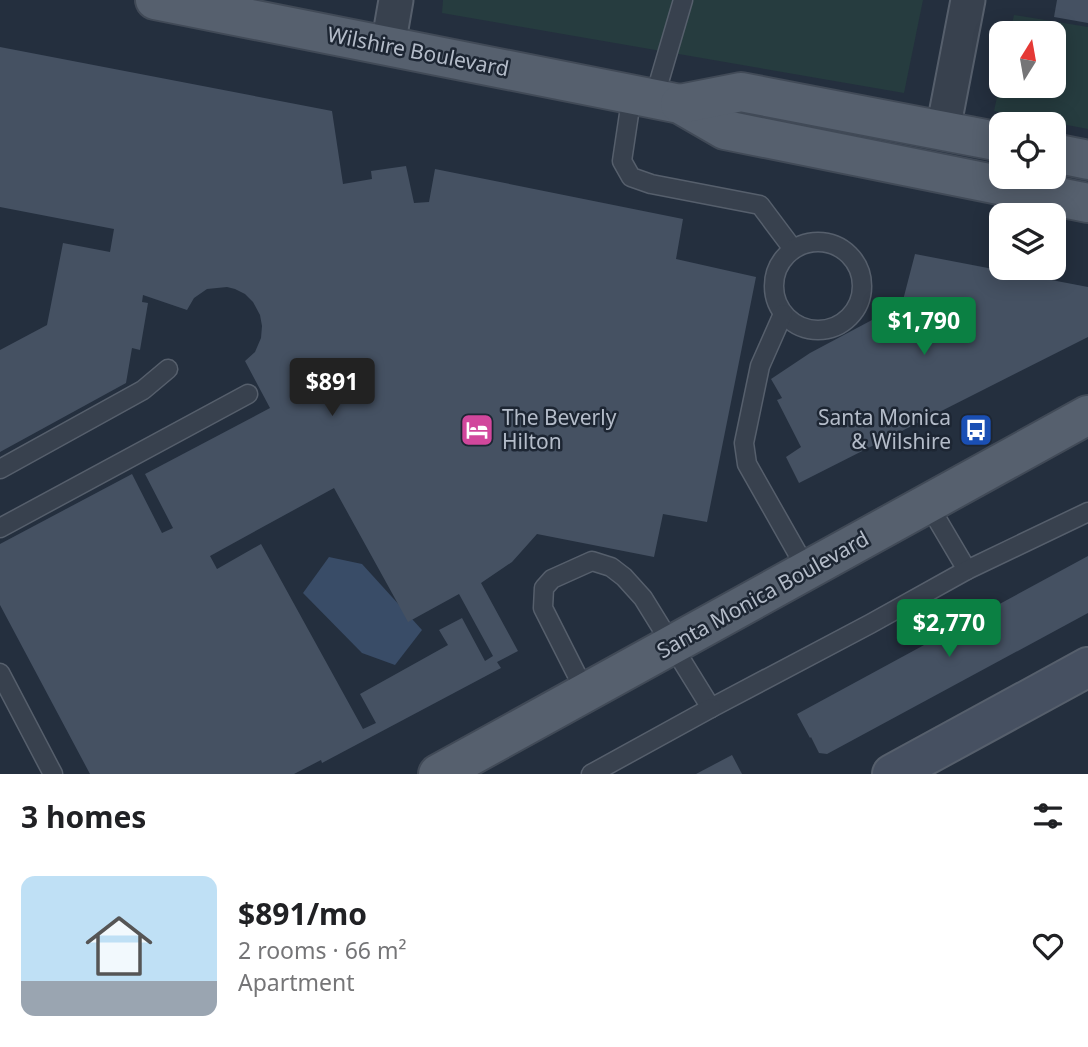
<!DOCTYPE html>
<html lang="en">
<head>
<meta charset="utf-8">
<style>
  body { margin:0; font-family:"Noto Sans",sans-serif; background:#f2f2f2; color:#202124; height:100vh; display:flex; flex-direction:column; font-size:26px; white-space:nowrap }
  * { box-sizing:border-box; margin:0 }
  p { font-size:23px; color:#757577 }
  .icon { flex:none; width:38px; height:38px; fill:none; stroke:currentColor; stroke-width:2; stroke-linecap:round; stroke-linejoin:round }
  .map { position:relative; height:774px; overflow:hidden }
  .drawer { display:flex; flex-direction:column; background:#fff; flex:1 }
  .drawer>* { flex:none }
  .needle { width:46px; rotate:11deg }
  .tools { position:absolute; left:989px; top:21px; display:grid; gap:14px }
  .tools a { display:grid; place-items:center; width:77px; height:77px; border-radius:14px; background:#fff; box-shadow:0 4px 18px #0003; font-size:35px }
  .price { position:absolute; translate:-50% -60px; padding:0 16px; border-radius:7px; background:#0b8043; color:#fff; font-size:23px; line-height:46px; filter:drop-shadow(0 2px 4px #0008) }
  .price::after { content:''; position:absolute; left:50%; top:42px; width:21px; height:16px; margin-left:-10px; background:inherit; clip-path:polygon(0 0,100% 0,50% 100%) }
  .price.on { background:#222; color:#fff }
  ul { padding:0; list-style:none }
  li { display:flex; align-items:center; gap:21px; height:175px; padding:0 21px }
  li span { display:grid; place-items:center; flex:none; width:196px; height:140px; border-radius:14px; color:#555 }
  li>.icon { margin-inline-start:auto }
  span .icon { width:84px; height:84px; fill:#fffc; stroke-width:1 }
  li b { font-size:30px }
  h2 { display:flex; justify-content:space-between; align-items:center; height:84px; padding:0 21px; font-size:30px }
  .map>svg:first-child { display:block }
  .green { fill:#263c3f }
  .water { fill:#394c67 }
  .building { fill:#455162; fill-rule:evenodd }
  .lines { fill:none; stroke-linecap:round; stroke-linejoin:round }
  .lane-casing { stroke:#565f6c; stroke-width:21 }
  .street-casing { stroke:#565f6c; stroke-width:37 }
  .secondary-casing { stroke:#565f6c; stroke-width:42 }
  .primary-casing { stroke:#414a57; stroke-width:42 }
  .lane { stroke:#38414e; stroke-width:18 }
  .street { stroke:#38414e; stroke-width:33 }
  .secondary { stroke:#465061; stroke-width:38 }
  .primary { stroke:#56606e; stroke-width:38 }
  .labels { text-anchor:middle; stroke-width:5; stroke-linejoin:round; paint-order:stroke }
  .street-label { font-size:21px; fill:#b4bcc9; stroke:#1d2633 }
  .poi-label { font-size:21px; fill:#b4bcc9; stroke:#1d2633; text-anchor:start }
</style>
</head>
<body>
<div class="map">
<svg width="1088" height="774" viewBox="0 0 1088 774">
  <rect width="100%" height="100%" fill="#242f3e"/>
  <g class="green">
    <polygon points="443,0 923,0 904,93 442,13"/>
    <polygon points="1014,15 1088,27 1088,129 994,111 1001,78 1001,86 1054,86 1054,33 1010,33"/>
  </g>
  <polygon class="water" points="329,557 362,564 422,630 395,665 362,653 303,593"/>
  <g class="building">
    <polygon points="1057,0 1088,0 1088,23 1054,17"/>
    <path d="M0,47L332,111L343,184L372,179L371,171L406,166L414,203L429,202L435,169L683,219L676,259L756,277L707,522L663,514L654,557L537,534L512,562L481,583L518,651L497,662L501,668L322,763L321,760L294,774H90L0,605V544L132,474L162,533L173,528L145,474L270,408L245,361L255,352L261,338L262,326L260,315L253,302L245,294L235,289L227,287L207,289L194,298L187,310L143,295L142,302L148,303L140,350L132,348L126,383L0,452V350L47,325L63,243L110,252L114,229L0,207ZM334,488L408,622L459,594L493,656L485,661L462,618L439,630L448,645L360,694L376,723L363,729L261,544L217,569L210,556Z"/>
    <polygon points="915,254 1088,287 1088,337 799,483 786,457 801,447 777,400 782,398 771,379 810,353 902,304"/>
    <polygon points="1088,556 1088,613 827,754 819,753 811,737 810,738 797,714"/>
    <polygon points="732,755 742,774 696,774"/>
  </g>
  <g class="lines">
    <defs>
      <g id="lane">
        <polyline points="632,94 622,161 631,177 651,184 760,205 793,249"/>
        <polyline points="654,99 683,0"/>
        <circle cx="818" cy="286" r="44"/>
        <polyline points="783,314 760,366 744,443 747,464 807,570"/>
        <polyline points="0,469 143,390 168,369"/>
        <polyline points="928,504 967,570"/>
        <polyline points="0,528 248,394"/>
        <polyline points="0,673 53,774"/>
        <polyline points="586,693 543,608 544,588 552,579 592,561 611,567 624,577 643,598 711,708 870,624 967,570 1088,512"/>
        <polyline points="591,774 711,708"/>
      </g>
      <g id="street">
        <polyline points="388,46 396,0"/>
        <polyline points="943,130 968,0"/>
      </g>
      <polyline id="secondary" points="892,774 1088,667"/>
      <g id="primary">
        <polyline points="155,0 680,104 725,130 1088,203"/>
        <polyline points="680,104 741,92 1001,142"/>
        <polyline points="1054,153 1088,160"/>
        <polyline points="438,774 1088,415"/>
      </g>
    </defs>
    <use href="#lane" class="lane-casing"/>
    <use href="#street" class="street-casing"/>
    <use href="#secondary" class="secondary-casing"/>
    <use href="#primary" class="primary-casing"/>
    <use href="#lane" class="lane"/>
    <use href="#street" class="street"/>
    <use href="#secondary" class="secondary"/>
    <use href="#primary" class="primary"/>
  </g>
  <defs>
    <symbol id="hotel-square" viewBox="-11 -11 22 22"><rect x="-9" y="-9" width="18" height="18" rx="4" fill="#d1479c" stroke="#1d2633"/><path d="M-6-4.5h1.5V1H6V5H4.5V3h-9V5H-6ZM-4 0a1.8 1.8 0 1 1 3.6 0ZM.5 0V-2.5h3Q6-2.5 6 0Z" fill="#fff"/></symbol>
    <symbol id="bus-square" viewBox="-11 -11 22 22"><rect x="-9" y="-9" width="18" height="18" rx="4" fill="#1a4fb4" stroke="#1d2633"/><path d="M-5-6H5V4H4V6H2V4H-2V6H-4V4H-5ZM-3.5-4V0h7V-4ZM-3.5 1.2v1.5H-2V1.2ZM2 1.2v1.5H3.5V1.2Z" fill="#fff"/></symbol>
  </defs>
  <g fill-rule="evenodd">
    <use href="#hotel-square" x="458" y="411" width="38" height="38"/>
    <use href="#bus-square" x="957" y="411" width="38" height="38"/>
  </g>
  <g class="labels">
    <g class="street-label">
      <text transform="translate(418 52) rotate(11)" y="7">Wilshire Boulevard</text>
      <text transform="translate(763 595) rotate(-29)" y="7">Santa Monica Boulevard</text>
    </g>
    <g class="poi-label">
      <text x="502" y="425">The Beverly<tspan x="502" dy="24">Hilton</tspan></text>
      <text x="951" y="425" text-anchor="end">Santa Monica<tspan x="951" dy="24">&amp; Wilshire</tspan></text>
    </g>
  </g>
</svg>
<div class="tools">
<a><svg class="needle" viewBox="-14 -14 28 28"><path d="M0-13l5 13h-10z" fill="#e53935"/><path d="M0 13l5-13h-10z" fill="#757577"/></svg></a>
<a><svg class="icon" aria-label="locate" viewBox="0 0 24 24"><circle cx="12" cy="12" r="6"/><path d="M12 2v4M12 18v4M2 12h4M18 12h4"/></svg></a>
<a><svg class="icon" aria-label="layers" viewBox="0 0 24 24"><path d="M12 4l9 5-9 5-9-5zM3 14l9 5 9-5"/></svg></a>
</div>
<b class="price" style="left:924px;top:357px">$1,790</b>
<b class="price on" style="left:332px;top:418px">$891</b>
<b class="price" style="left:949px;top:659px">$2,770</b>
</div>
<section class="drawer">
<h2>3 homes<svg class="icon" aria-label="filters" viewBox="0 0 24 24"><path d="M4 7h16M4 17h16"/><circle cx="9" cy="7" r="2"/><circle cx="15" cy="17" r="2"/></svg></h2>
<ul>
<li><span style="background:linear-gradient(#bfe0f5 75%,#9aa5b1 0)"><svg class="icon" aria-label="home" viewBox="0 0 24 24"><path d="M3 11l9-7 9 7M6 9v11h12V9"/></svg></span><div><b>$891/mo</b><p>2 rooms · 66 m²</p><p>Apartment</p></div><svg class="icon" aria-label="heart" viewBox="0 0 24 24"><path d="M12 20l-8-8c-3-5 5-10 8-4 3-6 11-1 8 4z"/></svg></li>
</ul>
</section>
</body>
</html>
